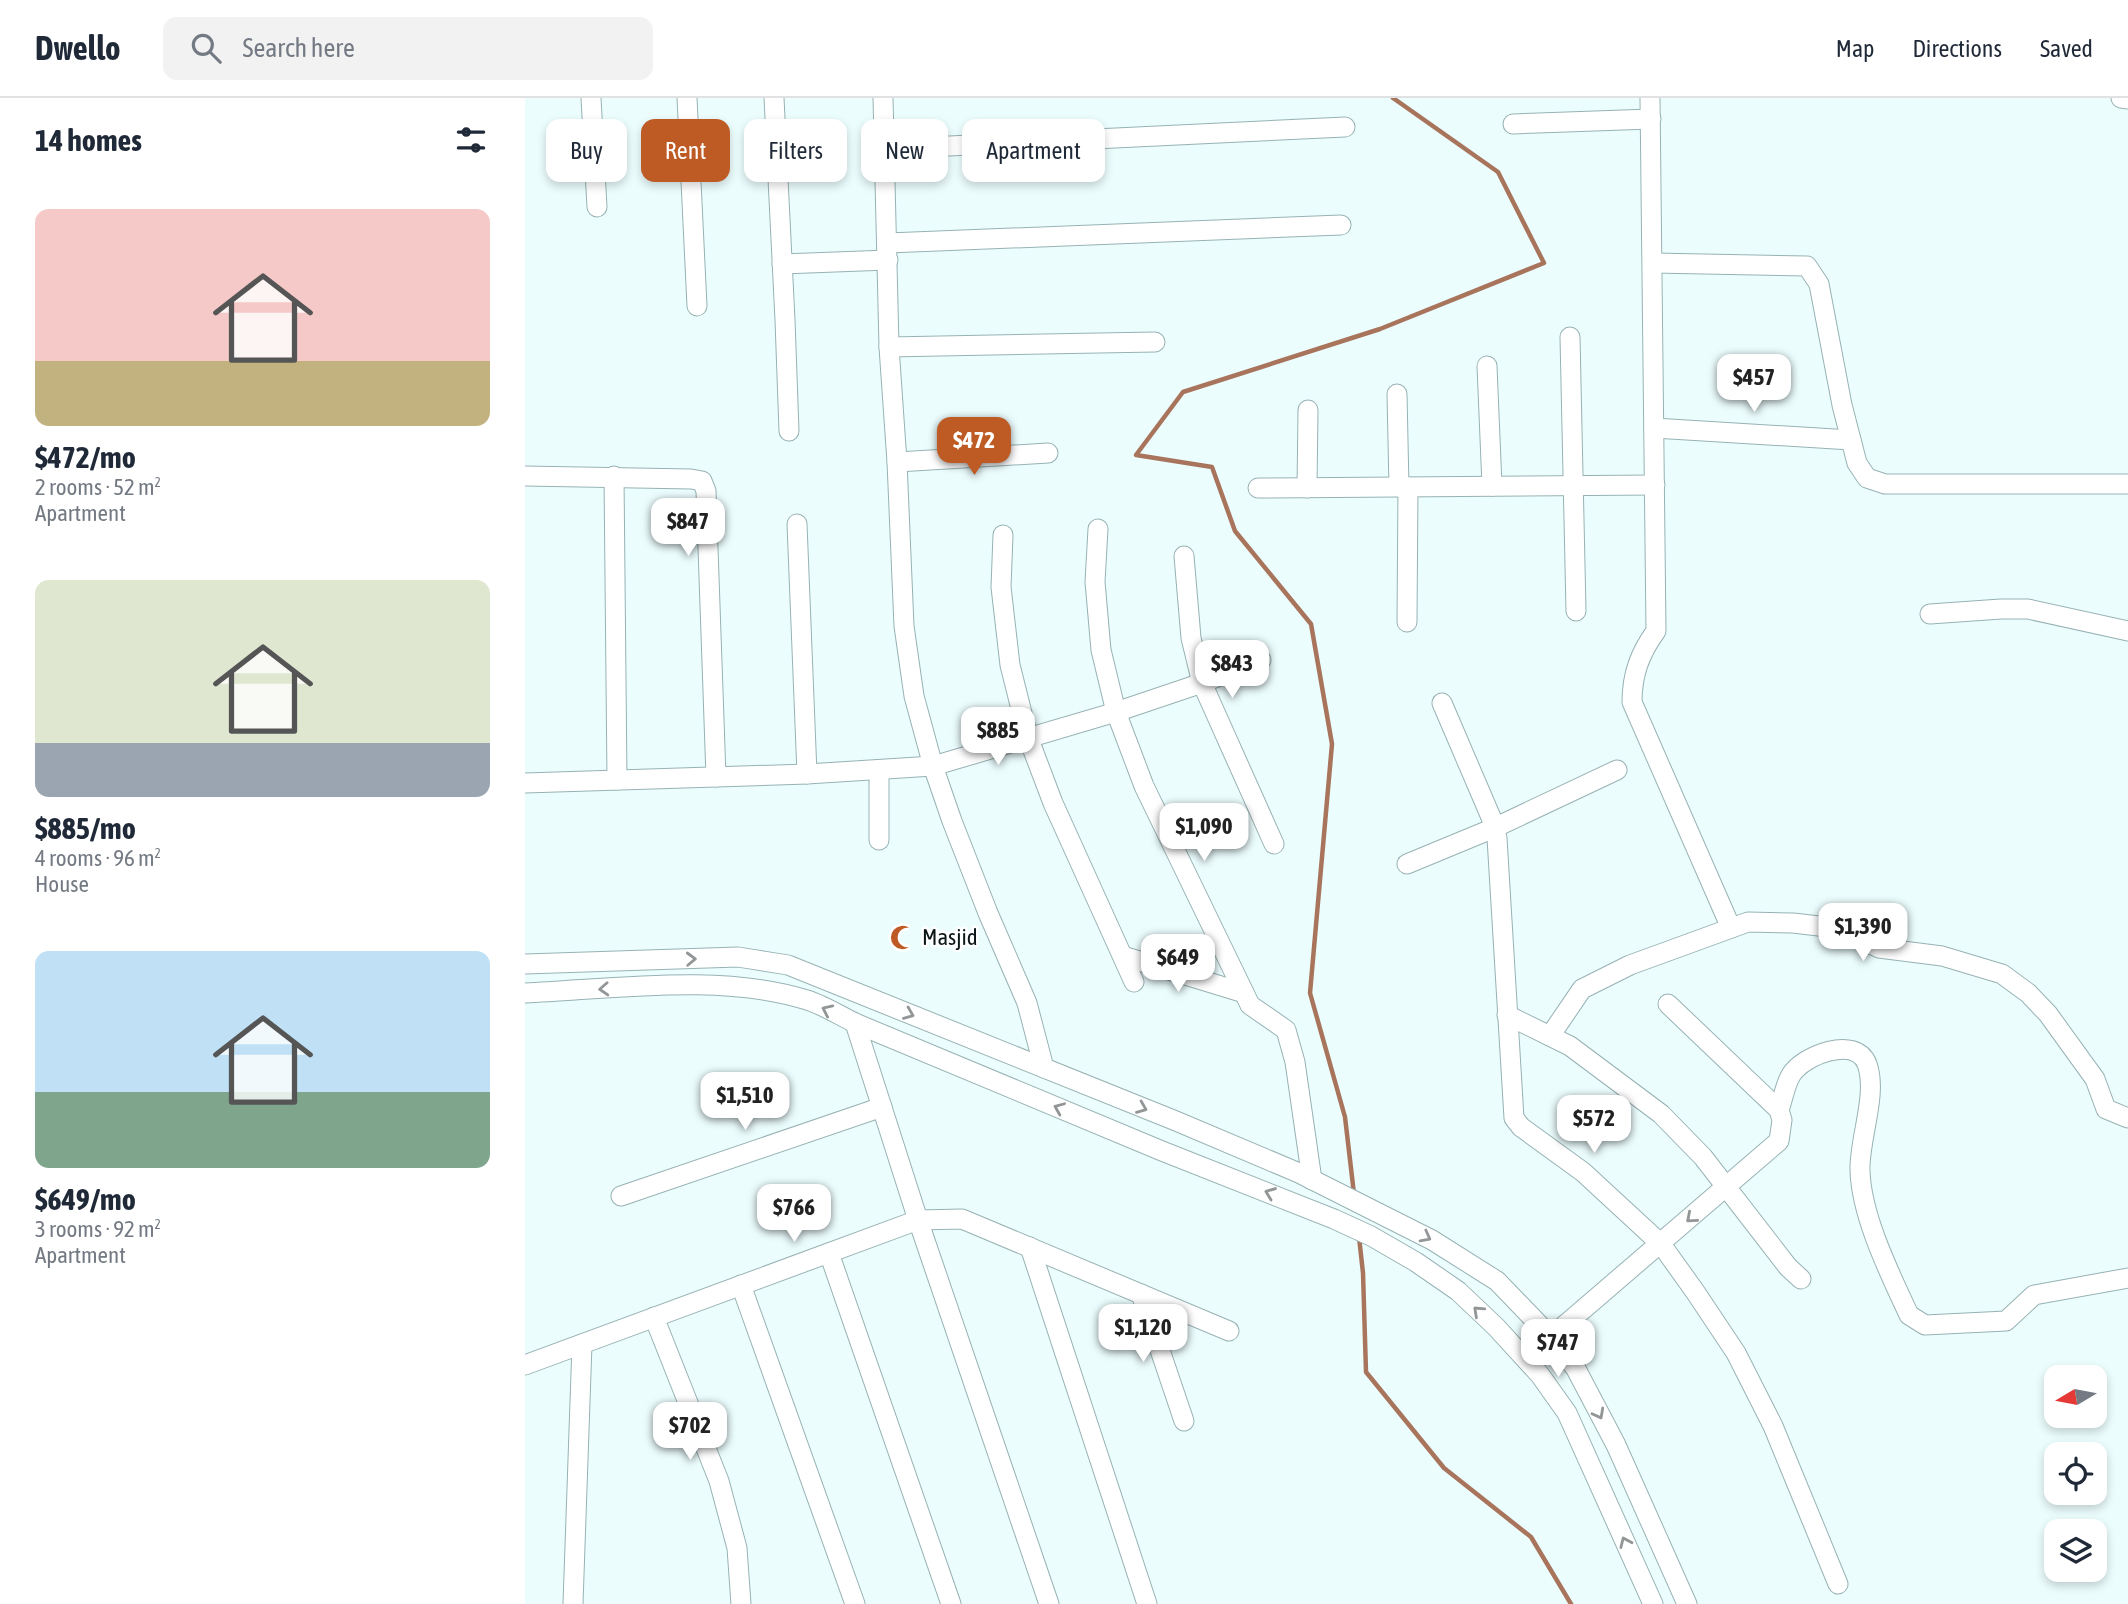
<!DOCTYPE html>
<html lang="en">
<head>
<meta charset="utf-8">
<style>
  body { margin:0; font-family:"Asap Condensed",sans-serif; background:#f2f2f3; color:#1f2937; height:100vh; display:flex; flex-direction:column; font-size:26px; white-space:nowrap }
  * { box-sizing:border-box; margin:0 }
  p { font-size:23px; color:#747a83 }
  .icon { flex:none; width:38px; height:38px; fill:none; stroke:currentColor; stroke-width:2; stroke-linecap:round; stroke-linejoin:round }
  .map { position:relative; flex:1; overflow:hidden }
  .drawer { display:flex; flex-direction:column; background:#fff; width:525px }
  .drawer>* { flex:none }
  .guide { position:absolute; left:21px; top:21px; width:665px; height:63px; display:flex; gap:14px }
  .needle { width:46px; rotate:260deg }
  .buttons { position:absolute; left:1519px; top:1267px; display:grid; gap:14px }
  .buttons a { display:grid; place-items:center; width:63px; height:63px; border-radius:14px; background:#fff; box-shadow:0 4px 10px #0003; font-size:35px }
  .price { position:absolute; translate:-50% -60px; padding:0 16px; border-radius:14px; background:#fff; color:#222; font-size:23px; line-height:46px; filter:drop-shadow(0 2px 4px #0008) }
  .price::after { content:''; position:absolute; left:50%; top:42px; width:21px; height:16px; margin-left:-10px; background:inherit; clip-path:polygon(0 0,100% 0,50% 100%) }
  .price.active { background:#be5a24; color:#fff }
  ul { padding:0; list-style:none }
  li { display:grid; align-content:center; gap:14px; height:371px; padding:0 35px }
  li span { display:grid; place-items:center; height:217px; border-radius:14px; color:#555 }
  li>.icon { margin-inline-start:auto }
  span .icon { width:126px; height:126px; fill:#fffc; stroke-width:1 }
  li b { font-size:30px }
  h2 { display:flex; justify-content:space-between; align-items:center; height:84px; padding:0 35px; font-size:30px }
  .chip { padding:0 24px; border-radius:14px; background:#fff; box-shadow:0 4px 10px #0003; font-size:24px; line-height:63px }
  .chip.active { background:#be5a24; color:#fff }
  header { display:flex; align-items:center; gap:42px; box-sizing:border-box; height:98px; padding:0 35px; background:#fff; border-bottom:2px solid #e0e1e3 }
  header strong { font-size:33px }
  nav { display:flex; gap:38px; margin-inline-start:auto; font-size:24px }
  .search { width:490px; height:63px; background:#f2f2f3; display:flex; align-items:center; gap:18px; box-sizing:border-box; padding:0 24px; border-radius:14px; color:#747a83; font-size:26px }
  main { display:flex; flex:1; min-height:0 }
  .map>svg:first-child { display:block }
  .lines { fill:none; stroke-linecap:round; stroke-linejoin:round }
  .stream { stroke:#a8745c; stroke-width:4.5 }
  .minor-casing { stroke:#97b2b4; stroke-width:21 }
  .minor { stroke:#fff; stroke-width:19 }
  .oneway { stroke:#929697 }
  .labels { text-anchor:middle; stroke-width:5; stroke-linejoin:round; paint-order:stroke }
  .poi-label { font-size:23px; fill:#0c1617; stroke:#fff; text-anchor:start }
</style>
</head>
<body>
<header>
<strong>Dwello</strong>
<div class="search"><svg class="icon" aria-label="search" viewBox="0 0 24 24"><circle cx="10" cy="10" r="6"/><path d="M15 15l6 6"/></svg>Search here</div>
<nav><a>Map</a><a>Directions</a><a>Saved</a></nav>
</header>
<main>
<section class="drawer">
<h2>14 homes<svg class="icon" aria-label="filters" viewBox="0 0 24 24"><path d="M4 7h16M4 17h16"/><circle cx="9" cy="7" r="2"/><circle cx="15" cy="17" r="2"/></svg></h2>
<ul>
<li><span style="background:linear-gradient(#f6c9c9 70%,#c2b280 0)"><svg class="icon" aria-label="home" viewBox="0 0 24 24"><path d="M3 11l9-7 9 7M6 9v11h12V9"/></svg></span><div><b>$472/mo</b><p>2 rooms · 52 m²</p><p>Apartment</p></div></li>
<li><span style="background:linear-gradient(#dfe7d0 75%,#9aa5b1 0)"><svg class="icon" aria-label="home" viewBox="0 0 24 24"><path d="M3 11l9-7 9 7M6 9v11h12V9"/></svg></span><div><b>$885/mo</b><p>4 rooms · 96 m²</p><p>House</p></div></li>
<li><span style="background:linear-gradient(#bfe0f5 65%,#7fa58c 0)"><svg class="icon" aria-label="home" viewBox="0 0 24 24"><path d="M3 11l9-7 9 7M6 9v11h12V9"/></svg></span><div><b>$649/mo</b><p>3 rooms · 92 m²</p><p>Apartment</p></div></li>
</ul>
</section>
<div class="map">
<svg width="1603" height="1506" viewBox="0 0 1603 1506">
  <rect width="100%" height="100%" fill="#ecfdfe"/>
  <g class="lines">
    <g class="stream">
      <polyline points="829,1096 820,1019 785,895 807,646 786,526 710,433 687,369 611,357 658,294 855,231 1019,165 973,74 868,0"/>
      <polyline points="834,1139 838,1175 841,1274 919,1370 1006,1439 1046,1506"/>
    </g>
    <defs>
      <g id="minor">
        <polyline points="66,0 72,109"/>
        <polyline points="162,0 172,208"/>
        <polyline points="249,0 260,222 264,333"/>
        <polyline points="358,0 364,249 372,364 379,528 389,598 408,668 427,723 463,815 502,905 519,970"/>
        <path d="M1125,0L1131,533C1115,555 1107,576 1107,604L1206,830"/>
        <polyline points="1596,0 1603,1"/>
        <polyline points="988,26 1126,21"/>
        <polyline points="361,51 820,29"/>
        <polyline points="363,145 816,127"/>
        <polyline points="1128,165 1282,168 1294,186 1317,307 1332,365 1342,380 1360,386 1603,386"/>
        <polyline points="257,166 363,162"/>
        <polyline points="1045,239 1051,513"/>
        <polyline points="364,249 630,244"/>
        <polyline points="962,268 967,388"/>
        <polyline points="872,296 874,389"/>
        <polyline points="1129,330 1326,342"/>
        <polyline points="372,364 523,355"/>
        <polyline points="0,378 166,381 177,383 181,393 191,679"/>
        <polyline points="89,378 92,682"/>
        <polyline points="733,390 1130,387"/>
        <polyline points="782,390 783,312"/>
        <polyline points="272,426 282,676"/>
        <polyline points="573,431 570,484 576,552 591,614 619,688 725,907 761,932 770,964 787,1082"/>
        <polyline points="478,437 476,489 485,567 503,639 528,705 609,884"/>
        <polyline points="659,458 666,540 677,585 749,746"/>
        <polyline points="1405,516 1476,511 1503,511 1603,533"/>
        <polyline points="882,524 883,389"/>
        <polyline points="917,605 968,724 972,740 989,1020 996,1029 1058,1074 1136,1146 1171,1195 1211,1255 1248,1328 1313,1486"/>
        <polyline points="0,685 282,676 408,668 591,614 677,585 736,562"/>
        <polyline points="354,742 354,672"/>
        <polyline points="882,766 969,730 1092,672"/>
        <polyline points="598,858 719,895"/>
        <polyline points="0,866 213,859 263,867 651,1023 774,1075 907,1142 972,1183 1026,1239 1051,1271 1091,1347 1162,1506"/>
        <path d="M0,895C88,891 197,875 282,902C298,907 314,917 330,925L637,1053L809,1121L846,1138L891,1164L933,1193L971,1229L1015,1277L1042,1315L1128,1506"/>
        <polyline points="982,917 1045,948 1136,1016 1178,1059 1263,1169 1276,1181"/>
        <polyline points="1025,938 1057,891 1105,867 1223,824 1268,825 1311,830 1354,850 1417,858 1477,876 1503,895 1523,916 1570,981 1581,1011 1603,1020"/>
        <path d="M1254,1012C1258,1001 1260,987 1266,977C1278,957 1331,937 1342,966C1353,996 1334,1041 1335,1072C1336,1118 1365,1176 1384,1217L1400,1227L1481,1223L1509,1197L1603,1180"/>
        <polyline points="96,1098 357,1009"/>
        <polyline points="505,1149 622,1506"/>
        <polyline points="304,1155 426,1506"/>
        <polyline points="216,1187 330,1506"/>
        <polyline points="616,1196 659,1323"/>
        <polyline points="129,1219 194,1383 212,1450 216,1506"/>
        <polyline points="1026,1239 1254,1043 1257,1022 1254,1012 1143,906"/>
        <polyline points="0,1267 393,1122 330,925"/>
        <polyline points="48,1506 57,1246"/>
        <polyline points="524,1506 393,1122 437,1121 704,1233"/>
      </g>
    </defs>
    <use href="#minor" class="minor-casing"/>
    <use href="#minor" class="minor"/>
  </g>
  <defs><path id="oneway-chevron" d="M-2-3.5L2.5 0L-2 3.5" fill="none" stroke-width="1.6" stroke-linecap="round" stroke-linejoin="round" transform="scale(1.75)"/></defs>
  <g class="oneway">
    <use href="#oneway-chevron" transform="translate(166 861) rotate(-2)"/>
    <use href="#oneway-chevron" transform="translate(79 891) rotate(177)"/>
    <use href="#oneway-chevron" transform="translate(302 912) rotate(-155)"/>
    <use href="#oneway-chevron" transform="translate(384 916) rotate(22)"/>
    <use href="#oneway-chevron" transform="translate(534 1010) rotate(-157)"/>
    <use href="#oneway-chevron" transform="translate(617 1010) rotate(22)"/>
    <use href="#oneway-chevron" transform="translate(745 1095) rotate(-159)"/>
    <use href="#oneway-chevron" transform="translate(1166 1120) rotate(139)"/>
    <use href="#oneway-chevron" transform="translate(901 1139) rotate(28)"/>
    <use href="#oneway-chevron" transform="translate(953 1213) rotate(-137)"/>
    <use href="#oneway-chevron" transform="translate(1074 1316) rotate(62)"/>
    <use href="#oneway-chevron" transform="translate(1100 1444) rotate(-114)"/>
  </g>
  <defs>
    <symbol id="mosque-bare" viewBox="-9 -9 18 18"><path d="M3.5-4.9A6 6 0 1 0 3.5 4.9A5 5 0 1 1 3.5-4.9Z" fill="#be5a24" stroke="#fff" stroke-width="2.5" paint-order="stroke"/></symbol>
  </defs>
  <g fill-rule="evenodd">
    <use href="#mosque-bare" x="360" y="822" width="35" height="35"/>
  </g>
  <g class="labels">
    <g class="poi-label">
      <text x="397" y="847">Masjid</text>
    </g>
  </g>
</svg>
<div class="buttons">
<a><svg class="needle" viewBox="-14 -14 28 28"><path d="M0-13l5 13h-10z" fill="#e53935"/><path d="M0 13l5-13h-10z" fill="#747a83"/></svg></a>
<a><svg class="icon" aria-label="locate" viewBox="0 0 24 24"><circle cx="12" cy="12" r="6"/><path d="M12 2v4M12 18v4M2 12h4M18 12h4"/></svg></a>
<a><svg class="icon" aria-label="layers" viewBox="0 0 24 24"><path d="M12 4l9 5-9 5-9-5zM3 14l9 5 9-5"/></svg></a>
</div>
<b class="price" style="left:1229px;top:316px">$457</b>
<b class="price active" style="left:449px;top:379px">$472</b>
<b class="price" style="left:163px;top:460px">$847</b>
<b class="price" style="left:707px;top:602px">$843</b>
<b class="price" style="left:473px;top:669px">$885</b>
<b class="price" style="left:679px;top:765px">$1,090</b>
<b class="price" style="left:1338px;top:865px">$1,390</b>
<b class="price" style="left:653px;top:896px">$649</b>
<b class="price" style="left:220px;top:1034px">$1,510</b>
<b class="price" style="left:1069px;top:1057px">$572</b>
<b class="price" style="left:269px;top:1146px">$766</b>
<b class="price" style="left:618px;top:1266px">$1,120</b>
<b class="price" style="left:1033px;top:1281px">$747</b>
<b class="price" style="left:165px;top:1364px">$702</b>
<div class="guide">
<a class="chip">Buy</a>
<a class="chip active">Rent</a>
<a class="chip">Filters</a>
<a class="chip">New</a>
<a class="chip">Apartment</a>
</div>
</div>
</main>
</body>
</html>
